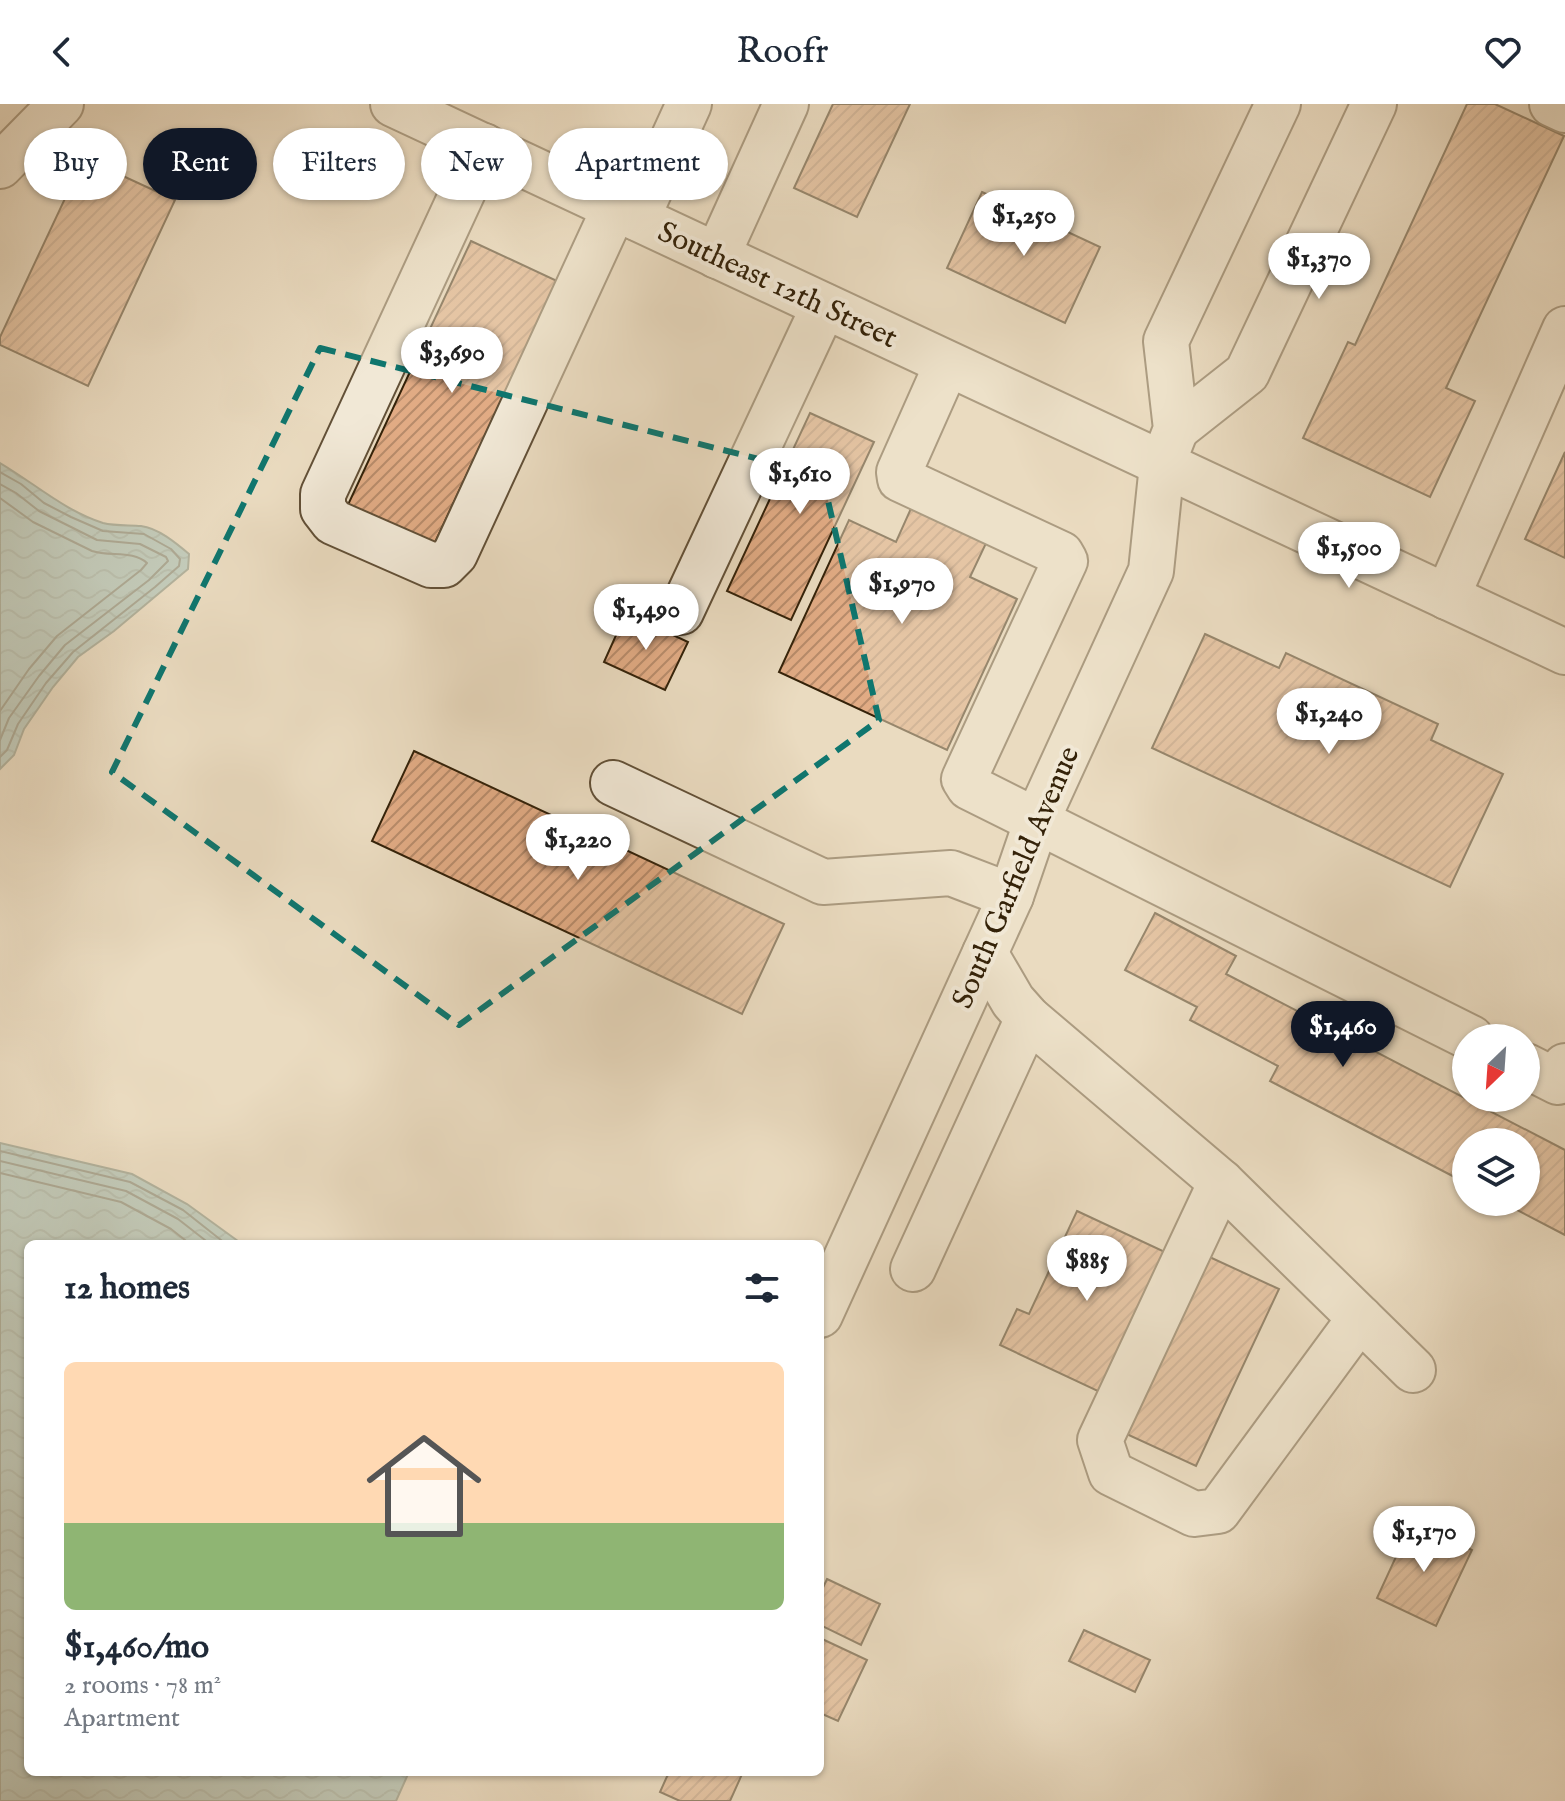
<!DOCTYPE html>
<html lang="en">
<head>
<meta charset="utf-8">
<style>
  body { margin:0; font-family:"IM FELL English",serif; background:#f6f6f7; color:#1f2937; height:100vh; display:flex; flex-direction:column; font-size:30px; white-space:nowrap }
  * { box-sizing:border-box; margin:0 }
  p { font-size:26px; color:#747a83 }
  .icon { flex:none; width:44px; height:44px; fill:none; stroke:currentColor; stroke-width:2; stroke-linecap:round; stroke-linejoin:round }
  .map { position:relative; flex:1; overflow:hidden }
  .sheet { position:absolute; left:24px; top:1136px; width:800px; height:536px; display:flex; flex-direction:column; background:#fff; border-radius:12px; box-shadow:0 2px 6px #0004 }
  .sheet>* { flex:none }
  .banner { position:absolute; left:24px; top:24px; width:800px; height:72px; display:flex; gap:16px }
  .needle { width:52px; rotate:205deg }
  .controls { position:absolute; left:1452px; top:920px; display:grid; gap:16px }
  .controls a { display:grid; place-items:center; width:88px; height:88px; border-radius:50%; background:#fff; box-shadow:0 2px 6px #0004; font-size:40px }
  .price { position:absolute; translate:-50% -68px; padding:0 18px; border-radius:28px; background:#fff; color:#222; font-size:26px; line-height:52px; filter:drop-shadow(0 2px 4px #0008) }
  .price::after { content:''; position:absolute; left:50%; top:48px; width:24px; height:18px; margin-left:-12px; background:inherit; clip-path:polygon(0 0,100% 0,50% 100%) }
  .price.selected { background:#111827; color:#fff }
  ul { padding:0; list-style:none }
  li { display:grid; align-content:center; gap:16px; height:424px; padding:0 40px }
  li span { display:grid; place-items:center; height:248px; border-radius:12px; color:#555 }
  li>.icon { margin-inline-start:auto }
  span .icon { width:144px; height:144px; fill:#fffc; stroke-width:1 }
  li b { font-size:34px }
  h2 { display:flex; justify-content:space-between; align-items:center; height:96px; padding:0 40px; font-size:34px }
  .chip { padding:0 28px; border-radius:36px; background:#fff; box-shadow:0 2px 6px #0004; font-size:28px; line-height:72px }
  .chip.selected { background:#111827; color:#fff }
  header { display:flex; justify-content:space-between; align-items:center; height:104px; padding:0 40px; background:#fff; font-size:36px; font-weight:600 }
  .map>svg:first-child { display:block }
  .water { fill:url(#water-waves); stroke:#707e70; stroke-width:2 }
  .lines { fill:none; stroke-linecap:round; stroke-linejoin:round }
  .shore { stroke:#666e5f; stroke-width:2 }
  .building { fill:url(#building-hatch); stroke:#342209; stroke-width:2 }
  .minor-casing { stroke:#625037; stroke-width:48 }
  .minor { stroke:#f1e8d6; stroke-width:44 }
  .marked { fill:none; stroke:#0f766e; stroke-width:6; stroke-dasharray:16 10; stroke-linejoin:round }
  .labels { text-anchor:middle; stroke-width:8; stroke-linejoin:round; paint-order:stroke }
  .street-label { font-size:30px; fill:#342209; stroke:#f1e8d6 }
</style>
</head>
<body>
<header><svg class="icon" aria-label="back" viewBox="0 0 24 24"><path d="M15 5l-7 7 7 7"/></svg>Roofr<svg class="icon" aria-label="heart" viewBox="0 0 24 24"><path d="M12 20l-8-8c-3-5 5-10 8-4 3-6 11-1 8 4z"/></svg></header>
<div class="map">
<svg width="1565" height="1697" viewBox="0 0 1565 1697">
  <defs>
    <pattern id="water-waves" width="16" height="10" patternUnits="userSpaceOnUse" patternTransform="scale(2)"><rect width="16" height="10" fill="#98bbb5"/><path d="M0 5q4-4 8 0t8 0" fill="none" stroke="#84a09a"/></pattern>
    <pattern id="building-hatch" width="6" height="6" patternUnits="userSpaceOnUse" patternTransform="scale(2)"><rect width="6" height="6" fill="#e1ab84"/><path d="M-1 1l2-2M0 6l6-6M5 7l2-2" fill="none" stroke="#b78b6a"/></pattern>
  </defs>
  <rect width="100%" height="100%" fill="#eadbc0"/>
  <filter id="stains"><feTurbulence type="fractalNoise" baseFrequency=".0025" numOctaves="4"/><feColorMatrix values="0 0 0 0 .2 0 0 0 0 .09 0 0 0 0 .02 0 0 0 .5 -.17"/></filter>
  <radialGradient id="worn" r=".72"><stop offset=".6" stop-color="#630" stop-opacity="0"/><stop offset="1" stop-color="#630" stop-opacity=".3"/></radialGradient>
  <g class="water">
    <path d="M0,359C34,379 65,407 103,419C115,422 129,421 141,422C158,424 176,439 189,450L188,465L114,527L78,553L53,583L24,625L14,651L0,665Z"/>
    <polygon points="0,1039 132,1070 187,1100 242,1140 28,1140 28,1668 409,1668 396,1697 0,1697"/>
  </g>
  <g class="lines">
    <g class="shore">
      <polyline points="0,368 21,380 44,399 71,413 103,427 144,430 171,445 180,455 179,462 155,483 73,548 46,579 18,620 7,646 0,653"/>
      <polyline points="0,380 16,389 39,407 97,436 140,440 166,453 168,457 149,476 65,541 39,572 9,614 0,636"/>
      <path d="M0,394L33,418L92,447C110,453 133,446 147,459L141,466L57,532L29,565L0,607"/>
      <polyline points="0,1047 130,1078 183,1106 226,1140"/>
      <polyline points="0,1057 126,1087 178,1115 210,1140"/>
      <polyline points="0,1069 121,1098 171,1125 190,1140"/>
    </g>
  </g>
  <g class="building">
    <polygon points="833,0 910,0 857,113 794,84"/>
    <polygon points="1467,0 1495,0 1564,32 1446,284 1475,297 1430,393 1303,334 1348,238 1355,241"/>
    <polygon points="84,54 175,96 88,282 0,241 0,233"/>
    <polygon points="982,88 1100,143 1065,219 947,164"/>
    <polygon points="471,137 557,177 432,445 346,405"/>
    <polygon points="810,309 874,338 791,516 727,487"/>
    <polygon points="1565,348 1565,454 1525,435"/>
    <polygon points="913,400 988,435 970,473 1017,495 947,646 779,568 849,416 896,438"/>
    <polygon points="626,509 688,538 665,586 604,558"/>
    <polygon points="1205,530 1279,564 1286,549 1438,620 1431,636 1503,670 1450,783 1152,644"/>
    <polygon points="414,647 784,820 742,910 372,737"/>
    <polygon points="1155,809 1236,852 1226,870 1565,1046 1565,1131 1502,1098 1526,1098 1526,1038 1466,1038 1466,1079 1270,977 1278,962 1190,916 1197,903 1125,866"/>
    <polygon points="1077,1107 1167,1149 1102,1289 1000,1241 1017,1205 1029,1210"/>
    <polygon points="1203,1150 1279,1185 1196,1362 1120,1327"/>
    <polygon points="1412,1418 1472,1446 1436,1522 1377,1494"/>
    <polygon points="827,1475 880,1500 861,1541 820,1521 820,1490"/>
    <polygon points="1084,1526 1150,1556 1135,1588 1069,1557"/>
    <polygon points="820,1534 867,1556 838,1617 820,1609"/>
    <polygon points="669,1668 743,1668 730,1697 680,1697 660,1688"/>
  </g>
  <g class="lines">
    <defs>
      <g id="minor">
        <polyline points="393,0 1565,548"/>
        <polyline points="1552,0 1565,6"/>
        <polyline points="484,42 323,390 323,405 333,418 431,461 444,461 455,450 615,103"/>
        <polyline points="0,62 61,0"/>
        <polyline points="637,114 689,0"/>
        <polyline points="717,152 786,0"/>
        <polyline points="947,260 899,368 900,375 1061,450 1065,457 964,675 969,683 1471,934"/>
        <polyline points="1176,325 1247,269 1374,0"/>
        <polyline points="1447,493 1565,225"/>
        <polyline points="681,508 824,202"/>
        <polyline points="613,679 823,778 951,769 1011,792"/>
        <polyline points="985,849 1013,897 1028,914 1221,1078 1413,1266"/>
        <polyline points="1526,962 1558,978 1565,962"/>
        <polyline points="1221,1078 1100,1336 1111,1369 1194,1410 1218,1407 1360,1214"/>
        <polyline points="913,1165 1028,914"/>
        <polyline points="820,1211 1011,792 1037,716 1151,467 1162,361 1176,325 1166,237 1278,0"/>
      </g>
    </defs>
    <use href="#minor" class="minor-casing"/>
    <use href="#minor" class="minor"/>
  </g>
  <path d="M0 0H1565V1697H0ZM320,244L822,371L879,616L459,921L112,668Z" fill="#eadbc0" fill-opacity=".55" fill-rule="evenodd"/>
  <path class="marked" d="M320,244L822,371L879,616L459,921L112,668Z"/>
  <g class="labels">
    <g class="street-label">
      <text transform="translate(778 180) rotate(25)" y="10">Southeast 12th Street</text>
      <text transform="translate(1015 773) rotate(-67)" y="10">South Garfield Avenue</text>
    </g>
  </g>
  <rect width="100%" height="100%" filter="url(#stains)"/>
  <rect width="100%" height="100%" fill="url(#worn)"/>
</svg>
<div class="controls">
<a><svg class="needle" viewBox="-14 -14 28 28"><path d="M0-13l5 13h-10z" fill="#e53935"/><path d="M0 13l5-13h-10z" fill="#747a83"/></svg></a>
<a><svg class="icon" aria-label="layers" viewBox="0 0 24 24"><path d="M12 4l9 5-9 5-9-5zM3 14l9 5 9-5"/></svg></a>
</div>
<b class="price" style="left:1024px;top:154px">$1,250</b>
<b class="price" style="left:1319px;top:197px">$1,370</b>
<b class="price" style="left:452px;top:291px">$3,690</b>
<b class="price" style="left:800px;top:412px">$1,610</b>
<b class="price" style="left:1349px;top:486px">$1,500</b>
<b class="price" style="left:902px;top:522px">$1,970</b>
<b class="price" style="left:646px;top:548px">$1,490</b>
<b class="price" style="left:1329px;top:652px">$1,240</b>
<b class="price" style="left:578px;top:778px">$1,220</b>
<b class="price selected" style="left:1343px;top:965px">$1,460</b>
<b class="price" style="left:1087px;top:1199px">$885</b>
<b class="price" style="left:1424px;top:1470px">$1,170</b>
<div class="banner">
<a class="chip">Buy</a>
<a class="chip selected">Rent</a>
<a class="chip">Filters</a>
<a class="chip">New</a>
<a class="chip">Apartment</a>
</div>
<section class="sheet">
<h2>12 homes<svg class="icon" aria-label="filters" viewBox="0 0 24 24"><path d="M4 7h16M4 17h16"/><circle cx="9" cy="7" r="2"/><circle cx="15" cy="17" r="2"/></svg></h2>
<ul>
<li><span style="background:linear-gradient(#ffd9b3 65%,#8fb573 0)"><svg class="icon" aria-label="home" viewBox="0 0 24 24"><path d="M3 11l9-7 9 7M6 9v11h12V9"/></svg></span><div><b>$1,460/mo</b><p>2 rooms · 78 m²</p><p>Apartment</p></div></li>
</ul>
</section>
</div>
</body>
</html>
